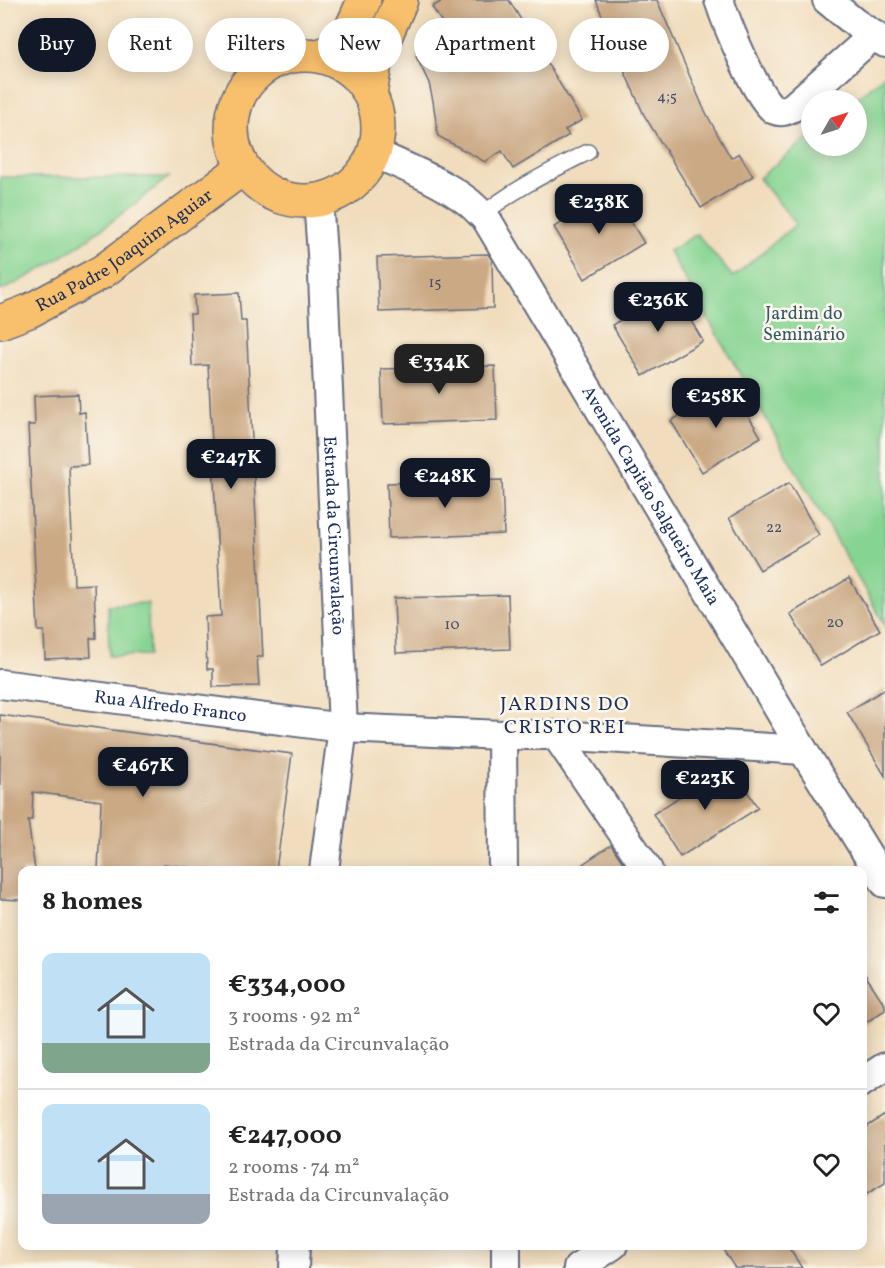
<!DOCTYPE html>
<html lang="en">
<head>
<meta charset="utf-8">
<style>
  body { margin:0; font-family:Vollkorn,serif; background:#f2f2f2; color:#222; height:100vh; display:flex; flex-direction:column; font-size:22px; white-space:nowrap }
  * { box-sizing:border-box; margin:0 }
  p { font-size:20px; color:#767676 }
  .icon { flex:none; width:33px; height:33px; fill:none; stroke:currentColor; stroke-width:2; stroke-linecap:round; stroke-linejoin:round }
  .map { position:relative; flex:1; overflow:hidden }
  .side { position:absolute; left:18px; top:866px; width:849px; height:384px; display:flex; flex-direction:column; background:#fff; border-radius:12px; box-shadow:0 3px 15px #0003 }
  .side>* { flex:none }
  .top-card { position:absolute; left:18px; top:18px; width:849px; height:54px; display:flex; gap:12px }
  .needle { width:39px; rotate:51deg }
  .controls { position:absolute; left:801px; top:90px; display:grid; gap:12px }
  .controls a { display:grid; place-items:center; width:66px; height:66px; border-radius:50%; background:#fff; box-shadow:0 3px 15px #0003; font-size:30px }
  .price { position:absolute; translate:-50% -51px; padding:0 14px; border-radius:12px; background:#111827; color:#fff; font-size:20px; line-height:39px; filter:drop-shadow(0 2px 3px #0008) }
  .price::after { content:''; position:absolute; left:50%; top:36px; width:18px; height:14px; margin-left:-9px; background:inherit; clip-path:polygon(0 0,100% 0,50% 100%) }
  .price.on { background:#222; color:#fff }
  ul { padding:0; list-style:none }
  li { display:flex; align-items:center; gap:18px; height:150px; padding:0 24px }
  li+li { border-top:2px solid #e0e0e0 }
  li span { display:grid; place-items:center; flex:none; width:168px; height:120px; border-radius:12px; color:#555 }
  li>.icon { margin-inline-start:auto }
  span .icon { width:72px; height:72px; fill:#fffc; stroke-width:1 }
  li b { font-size:26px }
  h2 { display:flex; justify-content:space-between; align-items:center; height:72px; padding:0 24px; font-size:26px }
  .pill { padding:0 21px; border-radius:27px; background:#fff; box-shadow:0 3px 15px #0003; font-size:21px; line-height:54px }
  .pill.on { background:#111827; color:#fff }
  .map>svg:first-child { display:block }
  .green { fill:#86d492; stroke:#508278; stroke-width:1.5 }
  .building { fill:#cba984 }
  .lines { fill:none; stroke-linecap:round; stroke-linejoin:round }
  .lane-casing { stroke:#666c7f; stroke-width:18 }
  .street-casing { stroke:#666c7f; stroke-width:32 }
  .primary-casing { stroke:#666c7f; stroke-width:36 }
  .lane { stroke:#fff; stroke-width:15 }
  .street { stroke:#fff; stroke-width:28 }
  .primary { stroke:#f8bf6c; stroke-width:33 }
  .labels { text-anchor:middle; stroke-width:5; stroke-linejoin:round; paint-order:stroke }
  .number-label { font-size:15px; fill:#474e68 }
  .street-label { font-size:18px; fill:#1b2f5e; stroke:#fbf7ec }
  .park-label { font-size:18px; fill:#36586b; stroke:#fbf7ec }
  .neighbourhood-label { font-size:20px; letter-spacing:1.5px; fill:#1b2f5e; stroke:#fbf7ec }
</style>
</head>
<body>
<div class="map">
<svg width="885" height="1268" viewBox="0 0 885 1268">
  <rect width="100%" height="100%" fill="#fbf7ec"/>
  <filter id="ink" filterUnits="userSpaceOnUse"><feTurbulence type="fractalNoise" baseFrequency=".0167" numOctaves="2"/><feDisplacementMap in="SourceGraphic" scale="12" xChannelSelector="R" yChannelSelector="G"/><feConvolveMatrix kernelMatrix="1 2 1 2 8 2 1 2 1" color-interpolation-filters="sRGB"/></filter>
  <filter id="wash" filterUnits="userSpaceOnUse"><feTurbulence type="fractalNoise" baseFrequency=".008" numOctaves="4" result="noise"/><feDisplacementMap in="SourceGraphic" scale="24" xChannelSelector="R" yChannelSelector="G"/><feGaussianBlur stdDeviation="1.35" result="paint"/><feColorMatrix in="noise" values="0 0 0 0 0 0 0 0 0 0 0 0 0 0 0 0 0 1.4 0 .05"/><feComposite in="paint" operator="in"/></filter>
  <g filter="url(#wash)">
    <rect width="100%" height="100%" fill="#f1ddbd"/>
    <g class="green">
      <polygon points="885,75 885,625 669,251 697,234 733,277 796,224 759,178 811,135 812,146 856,146 856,100 854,100"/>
      <path d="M0,177H169C115,219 63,262 0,291Z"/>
      <polygon points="148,603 149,655 109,656 108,605"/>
    </g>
    <g id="blocks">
      <g class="building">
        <polygon points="444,0 509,0 582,120 565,130 569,135 513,169 502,151 485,162 438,136 433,101 429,83 416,56 450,35 432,7"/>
        <polygon points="596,0 657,0 703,107 719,137 731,158 739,153 753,176 701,208 644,115 614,48"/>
        <polygon points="613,192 644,243 585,279 554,227"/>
        <polygon points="488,254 492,260 493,308 379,312 377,257"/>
        <polygon points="672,289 703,341 643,376 612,325"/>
        <polygon points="239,293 241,321 246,321 263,657 257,657 259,686 213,687 213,669 207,669 205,617 221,616 208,365 192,366 190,314 195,314 194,295"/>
        <polygon points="495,366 497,420 383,424 381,369"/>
        <polygon points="730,385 761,437 702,472 671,421"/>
        <polygon points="78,394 79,413 85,412 88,465 69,466 74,585 94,584 96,638 90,638 91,657 45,659 44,631 38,631 28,425 35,425 34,396"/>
        <polygon points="502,480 504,534 389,538 387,483"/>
        <polygon points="789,483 819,535 760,570 729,518"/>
        <polygon points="849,578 880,630 821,666 790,614"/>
        <polygon points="508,595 510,649 396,653 394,598"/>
        <polygon points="885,689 885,776 847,712"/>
        <polygon points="0,715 292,754 276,870 212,870 164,864 164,870 98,870 101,801 33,792 32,820 28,820 35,870 22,870 22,900 0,899"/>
        <polygon points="730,764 758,808 680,857 653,814"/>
        <polygon points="611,845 628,870 574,870"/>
        <polygon points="862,970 885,1005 885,1010 862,1025"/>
        <polygon points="885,1115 885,1183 862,1197 862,1130"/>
        <polygon points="720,1245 787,1245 802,1268 735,1268"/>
      </g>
    </g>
  </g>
  <g filter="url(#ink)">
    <use href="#blocks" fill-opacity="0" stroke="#666c7f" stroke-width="1.5"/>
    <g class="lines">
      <defs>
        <path id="lane" d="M482,215C514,189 551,171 588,152"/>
        <g id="street">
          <path d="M719,0C726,21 757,101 775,110C782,113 787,110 793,107L874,35"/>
          <polyline points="827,0 854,22 885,43"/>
          <path id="s1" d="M374,153C405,167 439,180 467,201C474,206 481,214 487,220L803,750L885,883"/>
          <path id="s2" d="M318,200L322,254L343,728L324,870"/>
          <path id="s3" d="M0,684L343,728L502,735H556L803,750"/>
          <polyline points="502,735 503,870"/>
          <polyline points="556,735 648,870"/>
          <polyline points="862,1082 885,1067"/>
          <polyline points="506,1245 506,1268"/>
          <polyline points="294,1268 295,1245"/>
          <polyline points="578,1268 613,1245"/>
        </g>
        <g id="primary">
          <circle cx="305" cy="128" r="73"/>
          <path d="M320,56C349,43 352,27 364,0"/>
          <polyline points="370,95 375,64 382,44 401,0"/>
          <path id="s4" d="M0,322L29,311L102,272L243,168"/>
        </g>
      </defs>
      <use href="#lane" class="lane-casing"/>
      <use href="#street" class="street-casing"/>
      <use href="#primary" class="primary-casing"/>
      <use href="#lane" class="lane"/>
      <use href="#street" class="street"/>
      <use href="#primary" class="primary"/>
    </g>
  </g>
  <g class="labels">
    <g class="number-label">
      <text x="667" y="101">4;5</text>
      <text x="435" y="287">15</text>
      <text x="774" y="532">22</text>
      <text x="835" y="627">20</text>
      <text x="452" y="629">10</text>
    </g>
    <g class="street-label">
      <text dy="6" stroke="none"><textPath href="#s4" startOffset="144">Rua Padre Joaquim Aguiar</textPath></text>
      <text dy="6" stroke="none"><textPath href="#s1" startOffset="453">Avenida Capitão Salgueiro Maia</textPath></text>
      <text dy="6" stroke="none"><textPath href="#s2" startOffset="336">Estrada da Circunvalação</textPath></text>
      <text dy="6" stroke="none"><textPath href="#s3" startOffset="172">Rua Alfredo Franco</textPath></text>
    </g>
    <g class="park-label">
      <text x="804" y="319">Jardim do<tspan x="804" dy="21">Seminário</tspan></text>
    </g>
    <g class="neighbourhood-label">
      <text x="565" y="710">JARDINS DO<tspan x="565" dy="23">CRISTO REI</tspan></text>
    </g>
  </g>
</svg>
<div class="controls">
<a><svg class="needle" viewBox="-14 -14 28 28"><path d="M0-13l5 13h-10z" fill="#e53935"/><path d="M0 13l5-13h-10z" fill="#767676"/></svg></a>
</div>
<b class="price" style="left:599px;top:235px">€238K</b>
<b class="price" style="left:658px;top:333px">€236K</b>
<b class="price on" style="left:439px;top:395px">€334K</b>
<b class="price" style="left:716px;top:429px">€258K</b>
<b class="price" style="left:231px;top:490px">€247K</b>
<b class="price" style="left:445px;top:509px">€248K</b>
<b class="price" style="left:143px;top:798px">€467K</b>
<b class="price" style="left:705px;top:811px">€223K</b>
<div class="top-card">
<a class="pill on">Buy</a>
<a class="pill">Rent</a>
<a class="pill">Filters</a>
<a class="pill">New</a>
<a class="pill">Apartment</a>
<a class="pill">House</a>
</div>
<section class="side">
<h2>8 homes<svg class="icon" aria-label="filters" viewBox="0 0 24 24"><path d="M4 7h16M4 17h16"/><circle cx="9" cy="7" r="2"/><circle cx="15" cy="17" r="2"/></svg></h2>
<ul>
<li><span style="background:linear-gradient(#bfe0f5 75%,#7fa58c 0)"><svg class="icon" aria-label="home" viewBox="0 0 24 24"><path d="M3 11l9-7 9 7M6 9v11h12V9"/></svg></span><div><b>€334,000</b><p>3 rooms · 92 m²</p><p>Estrada da Circunvalação</p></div><svg class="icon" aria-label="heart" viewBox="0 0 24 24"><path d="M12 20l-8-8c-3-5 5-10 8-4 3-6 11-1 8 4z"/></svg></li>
<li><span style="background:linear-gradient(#bfe0f5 75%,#9aa5b1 0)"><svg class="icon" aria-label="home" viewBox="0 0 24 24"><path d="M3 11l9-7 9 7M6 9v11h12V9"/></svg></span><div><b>€247,000</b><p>2 rooms · 74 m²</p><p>Estrada da Circunvalação</p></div><svg class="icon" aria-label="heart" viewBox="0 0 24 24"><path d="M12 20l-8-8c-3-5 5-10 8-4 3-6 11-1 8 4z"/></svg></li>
</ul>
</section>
</div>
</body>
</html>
